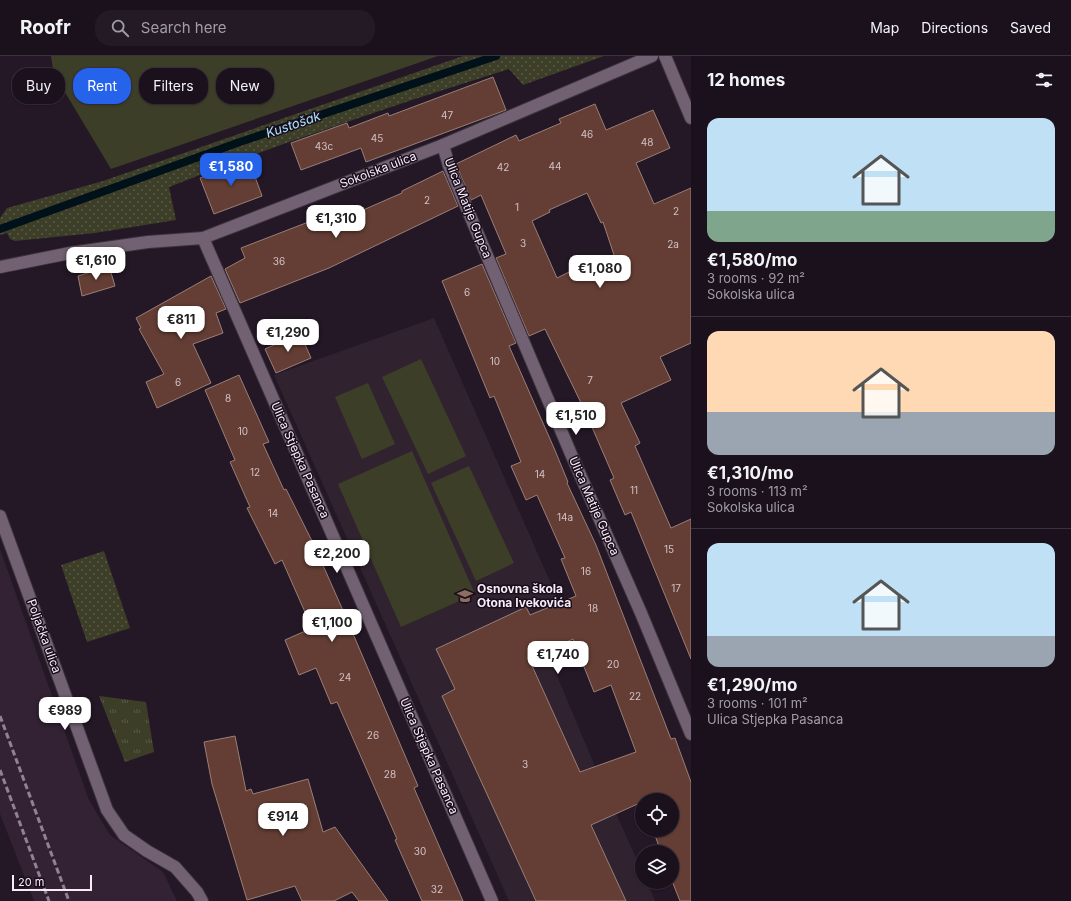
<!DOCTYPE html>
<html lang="en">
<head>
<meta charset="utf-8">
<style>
  body { margin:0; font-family:Inter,sans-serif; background:#241a25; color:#f1f3f6; height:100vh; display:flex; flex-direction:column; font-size:15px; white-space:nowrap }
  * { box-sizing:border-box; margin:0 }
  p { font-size:13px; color:#a09da3 }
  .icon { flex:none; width:22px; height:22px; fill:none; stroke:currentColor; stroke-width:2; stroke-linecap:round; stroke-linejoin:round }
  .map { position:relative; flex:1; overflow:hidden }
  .side { display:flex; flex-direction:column; background:#1b111c; width:380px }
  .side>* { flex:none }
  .top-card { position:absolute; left:12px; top:12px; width:380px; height:36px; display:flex; gap:8px }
  .tools { position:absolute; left:635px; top:737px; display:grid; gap:8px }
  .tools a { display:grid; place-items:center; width:44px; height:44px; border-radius:50%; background:#1b111c; box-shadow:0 1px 3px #0004,0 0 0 1px #39313b; font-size:20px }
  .scale { position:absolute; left:12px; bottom:10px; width:80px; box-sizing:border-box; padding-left:4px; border:2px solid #f6edf7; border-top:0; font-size:11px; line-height:14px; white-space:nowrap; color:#f6edf7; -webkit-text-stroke:3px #1b0e1c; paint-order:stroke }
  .price { position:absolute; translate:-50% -34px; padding:0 9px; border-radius:8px; background:#fff; color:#222; font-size:13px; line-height:26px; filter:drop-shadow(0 1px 2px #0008) }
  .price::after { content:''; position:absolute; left:50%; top:24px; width:12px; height:9px; margin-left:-6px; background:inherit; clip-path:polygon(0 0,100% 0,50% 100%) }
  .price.selected { background:#2563eb; color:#fff }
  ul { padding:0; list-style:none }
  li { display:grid; align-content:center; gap:8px; height:212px; padding:0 16px }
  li+li { border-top:1px solid #39313b }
  li span { display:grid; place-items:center; height:124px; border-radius:12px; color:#555 }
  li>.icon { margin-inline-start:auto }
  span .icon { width:72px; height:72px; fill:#fffc; stroke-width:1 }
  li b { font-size:17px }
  h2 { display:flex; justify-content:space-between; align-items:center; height:48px; padding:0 16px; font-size:17px }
  .pill { padding:0 14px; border-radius:16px; background:#1b111c; box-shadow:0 1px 3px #0004,0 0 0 1px #39313b; font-size:14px; line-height:36px }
  .pill.selected { background:#2563eb; color:#fff }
  header { display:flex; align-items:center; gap:24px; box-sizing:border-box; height:56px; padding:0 20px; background:#1b111c; border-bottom:1px solid #39313b }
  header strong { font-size:19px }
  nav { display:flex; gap:22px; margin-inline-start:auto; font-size:14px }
  .search { width:280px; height:36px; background:#241a25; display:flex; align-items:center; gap:10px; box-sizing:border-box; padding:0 14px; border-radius:16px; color:#a09da3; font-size:15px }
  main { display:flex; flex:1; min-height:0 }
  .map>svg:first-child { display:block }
  .built { fill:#332134 }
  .education { fill:#30232f }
  .grass { fill:url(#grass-dots) }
  .park { fill:url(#park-tufts) }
  .pitch { fill:#3d3e28 }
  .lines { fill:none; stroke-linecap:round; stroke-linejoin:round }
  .stream { stroke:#001119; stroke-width:8 }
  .building { fill:#643e34; stroke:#997f78; fill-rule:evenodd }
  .minor-casing { stroke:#3c333d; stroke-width:14 }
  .minor { stroke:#716172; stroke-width:12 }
  .rail { stroke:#8e8390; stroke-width:3; stroke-dasharray:6 3; stroke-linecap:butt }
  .labels { text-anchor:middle; stroke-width:3; stroke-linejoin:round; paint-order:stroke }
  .number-label { font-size:10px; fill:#d2c1c6 }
  .street-label { font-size:12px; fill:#f6edf7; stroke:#1b0e1c }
  .poi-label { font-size:12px; font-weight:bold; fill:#f6edf7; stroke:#1b0e1c; text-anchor:start }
  .water-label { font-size:13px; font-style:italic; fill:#a9e3fd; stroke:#1b0e1c }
</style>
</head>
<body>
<header>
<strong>Roofr</strong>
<div class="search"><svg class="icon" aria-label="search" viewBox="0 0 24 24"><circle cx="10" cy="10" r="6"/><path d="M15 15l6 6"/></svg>Search here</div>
<nav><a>Map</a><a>Directions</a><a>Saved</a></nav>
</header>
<main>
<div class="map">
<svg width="691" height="845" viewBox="0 0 691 845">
  <defs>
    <pattern id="grass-dots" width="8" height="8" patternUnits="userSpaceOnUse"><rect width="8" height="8" fill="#3d3e28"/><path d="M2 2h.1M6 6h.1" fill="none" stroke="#5a5a48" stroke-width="1.8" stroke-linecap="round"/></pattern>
    <pattern id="park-tufts" width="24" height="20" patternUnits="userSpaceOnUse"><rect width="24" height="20" fill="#3d3e28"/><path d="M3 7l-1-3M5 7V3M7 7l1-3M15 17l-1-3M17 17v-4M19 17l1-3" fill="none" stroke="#5a5a48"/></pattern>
  </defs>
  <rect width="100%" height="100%" fill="#241726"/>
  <polygon class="built" points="0,493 89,744 110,779 163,816 177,845 34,845 0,758"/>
  <polygon class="education" points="434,262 578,589 550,603 599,720 642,815 642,826 647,826 655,845 509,845 274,319"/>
  <g class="grass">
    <path d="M463,0H604L523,29L509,13C394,49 281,87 169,131L176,164L95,177L15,185L10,183L7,177L0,179V162L7,152L103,125Z"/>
    <polygon points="104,495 130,572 87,586 61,509"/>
  </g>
  <polygon class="park" points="99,640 146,646 154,696 125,706"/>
  <g class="pitch">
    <polygon points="51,0 438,0 111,113 57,23 53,14"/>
    <polygon points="421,303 466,400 428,418 382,321"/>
    <polygon points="368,327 395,388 362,403 335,341"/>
    <polygon points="412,395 475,538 401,571 338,428"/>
    <polygon points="469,410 514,507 476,525 431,427"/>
  </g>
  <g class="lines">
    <polyline class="stream" points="0,173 237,87 496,0"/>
  </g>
  <g class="building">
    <polygon points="493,21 506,54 366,106 361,92 301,114 291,87 347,67 349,72 388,57 389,60"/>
    <path d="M595,48L606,74L653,54L670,92L636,107L654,148L691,132V287L660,301L671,324L621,347L640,387L635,390L671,472L691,463V603L631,456L625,459L610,424L614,422L585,355L545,273L529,280L496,202L506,198L481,139L471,144L456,108L516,79L519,85L561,67L559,63ZM587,137L601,167L603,166L616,205L573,224L569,216L557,222L532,165L550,156L549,154Z"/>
    <polygon points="249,104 262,140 214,158 200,122"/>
    <polygon points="443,115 458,150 329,212 240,247 225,213 245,202 241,192 311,165 315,175 402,137 402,135"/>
    <path d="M482,208L516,287L509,290L554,392L568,426L567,427L596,489L671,683L675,682L691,726V845H680L672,825V796H661L653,774H672V744H642V746L591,769L626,845H536L442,640L455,633L436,593L526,551L530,559L576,540L561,503L565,502L537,439L526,444L511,410L521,406L494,340L490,342L442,225ZM573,583L594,636L611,629L636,696L580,716L529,603Z"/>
    <polygon points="109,210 115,230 82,240 78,220"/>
    <polygon points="211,220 226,253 216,257 223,277 193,288 211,327 157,352 146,326 164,318 139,273 141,272 136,262"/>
    <polygon points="300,277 311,302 276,317 265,293"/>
    <polygon points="239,319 269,386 263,388 284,434 286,433 314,489 345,559 418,730 414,732 463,845 422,845 395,784 397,783 337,646 331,648 316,612 299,619 285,584 312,572 282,504 275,508 247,452 250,451 230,406 235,404 205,334"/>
    <polygon points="235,680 246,735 251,733 253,738 308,723 323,776 335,771 388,845 359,845 352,836 334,845 302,845 295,830 247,844 212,728 204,686"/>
  </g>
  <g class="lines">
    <defs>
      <g id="minor">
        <polyline points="665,0 691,62"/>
        <polyline points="443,89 449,110 571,398 641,557 691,678"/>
        <polyline points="203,182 492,845"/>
        <polyline points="0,211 70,197 148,186 203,182 443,89 652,0"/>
        <polyline points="0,460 107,754 124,779 147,795 175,811 197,836 202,845"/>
      </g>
    </defs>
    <use href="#minor" class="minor-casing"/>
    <use href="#minor" class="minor"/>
    <g class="rail">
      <polyline points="0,660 69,845"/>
      <polyline points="0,714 49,845"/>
    </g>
  </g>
  <defs>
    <symbol id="school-bare" viewBox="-9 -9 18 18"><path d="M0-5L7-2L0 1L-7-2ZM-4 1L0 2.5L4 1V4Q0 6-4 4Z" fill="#8d6e63" stroke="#1b0e1c" stroke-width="2.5" paint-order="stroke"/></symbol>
  </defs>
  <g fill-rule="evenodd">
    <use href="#school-bare" x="454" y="529" width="22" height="22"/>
  </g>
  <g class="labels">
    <g class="number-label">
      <text x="447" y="63">47</text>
      <text x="587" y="82">46</text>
      <text x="377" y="86">45</text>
      <text x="647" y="90">48</text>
      <text x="324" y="94">43c</text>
      <text x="555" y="114">44</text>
      <text x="503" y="115">42</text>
      <text x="427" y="148">2</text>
      <text x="517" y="155">1</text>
      <text x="676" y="159">2</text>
      <text x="523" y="191">3</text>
      <text x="673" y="192">2a</text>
      <text x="279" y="209">36</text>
      <text x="467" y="240">6</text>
      <text x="495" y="309">10</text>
      <text x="590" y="328">7</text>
      <text x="178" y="330">6</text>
      <text x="228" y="346">8</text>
      <text x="243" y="379">10</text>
      <text x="255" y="420">12</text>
      <text x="540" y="422">14</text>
      <text x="634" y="438">11</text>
      <text x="273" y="461">14</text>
      <text x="565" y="465">14a</text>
      <text x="669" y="497">15</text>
      <text x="586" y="519">16</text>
      <text x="676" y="536">17</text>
      <text x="593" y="556">18</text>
      <text x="613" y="612">20</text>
      <text x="345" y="625">24</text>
      <text x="635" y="644">22</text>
      <text x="373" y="683">26</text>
      <text x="525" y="712">3</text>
      <text x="390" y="722">28</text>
      <text x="420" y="799">30</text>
      <text x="437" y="837">32</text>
    </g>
    <g class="street-label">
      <text transform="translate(378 114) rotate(-21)" y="4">Sokolska ulica</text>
      <text transform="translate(468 152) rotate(68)" y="4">Ulica Matije Gupca</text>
      <text transform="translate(300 404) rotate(66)" y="4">Ulica Stjepka Pasanca</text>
      <text transform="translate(594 450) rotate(66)" y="4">Ulica Matije Gupca</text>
      <text transform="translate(44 580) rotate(70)" y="4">Poljačka ulica</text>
      <text transform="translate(429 700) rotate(66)" y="4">Ulica Stjepka Pasanca</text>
    </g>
    <g class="poi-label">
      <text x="477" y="537">Osnovna škola<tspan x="477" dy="14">Otona Ivekovića</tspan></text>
    </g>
    <g class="water-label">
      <text transform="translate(293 68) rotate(-19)" y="5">Kustošak</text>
    </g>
  </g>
</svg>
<div class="tools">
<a><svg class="icon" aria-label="locate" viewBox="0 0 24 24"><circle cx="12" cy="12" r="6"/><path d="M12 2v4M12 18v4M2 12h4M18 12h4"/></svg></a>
<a><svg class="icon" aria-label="layers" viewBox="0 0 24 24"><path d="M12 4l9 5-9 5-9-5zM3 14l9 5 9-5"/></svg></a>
</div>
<div class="scale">20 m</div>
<b class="price selected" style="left:231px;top:131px">€1,580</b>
<b class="price" style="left:336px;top:183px">€1,310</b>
<b class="price" style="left:96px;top:225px">€1,610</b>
<b class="price" style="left:600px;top:233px">€1,080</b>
<b class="price" style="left:181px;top:284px">€811</b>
<b class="price" style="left:288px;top:297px">€1,290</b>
<b class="price" style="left:576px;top:380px">€1,510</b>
<b class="price" style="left:337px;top:518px">€2,200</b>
<b class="price" style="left:332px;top:587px">€1,100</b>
<b class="price" style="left:558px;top:619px">€1,740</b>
<b class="price" style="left:65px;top:675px">€989</b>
<b class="price" style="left:283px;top:781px">€914</b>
<div class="top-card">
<a class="pill">Buy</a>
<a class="pill selected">Rent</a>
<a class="pill">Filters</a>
<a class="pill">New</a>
</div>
</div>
<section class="side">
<h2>12 homes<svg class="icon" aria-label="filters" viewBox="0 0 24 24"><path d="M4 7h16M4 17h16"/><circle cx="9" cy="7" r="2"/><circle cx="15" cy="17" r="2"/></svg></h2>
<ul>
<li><span style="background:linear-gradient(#bfe0f5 75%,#7fa58c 0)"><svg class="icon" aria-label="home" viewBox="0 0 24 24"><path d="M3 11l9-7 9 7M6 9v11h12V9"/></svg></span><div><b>€1,580/mo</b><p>3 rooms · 92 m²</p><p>Sokolska ulica</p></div></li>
<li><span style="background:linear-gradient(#ffd9b3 65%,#9aa5b1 0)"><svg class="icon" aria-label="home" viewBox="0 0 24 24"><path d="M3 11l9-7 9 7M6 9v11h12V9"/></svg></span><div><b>€1,310/mo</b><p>3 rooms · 113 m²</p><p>Sokolska ulica</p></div></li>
<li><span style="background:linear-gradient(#bfe0f5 75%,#9aa5b1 0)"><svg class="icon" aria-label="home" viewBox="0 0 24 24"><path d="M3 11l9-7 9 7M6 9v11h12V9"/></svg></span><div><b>€1,290/mo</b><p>3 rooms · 101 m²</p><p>Ulica Stjepka Pasanca</p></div></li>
</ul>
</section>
</main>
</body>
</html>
